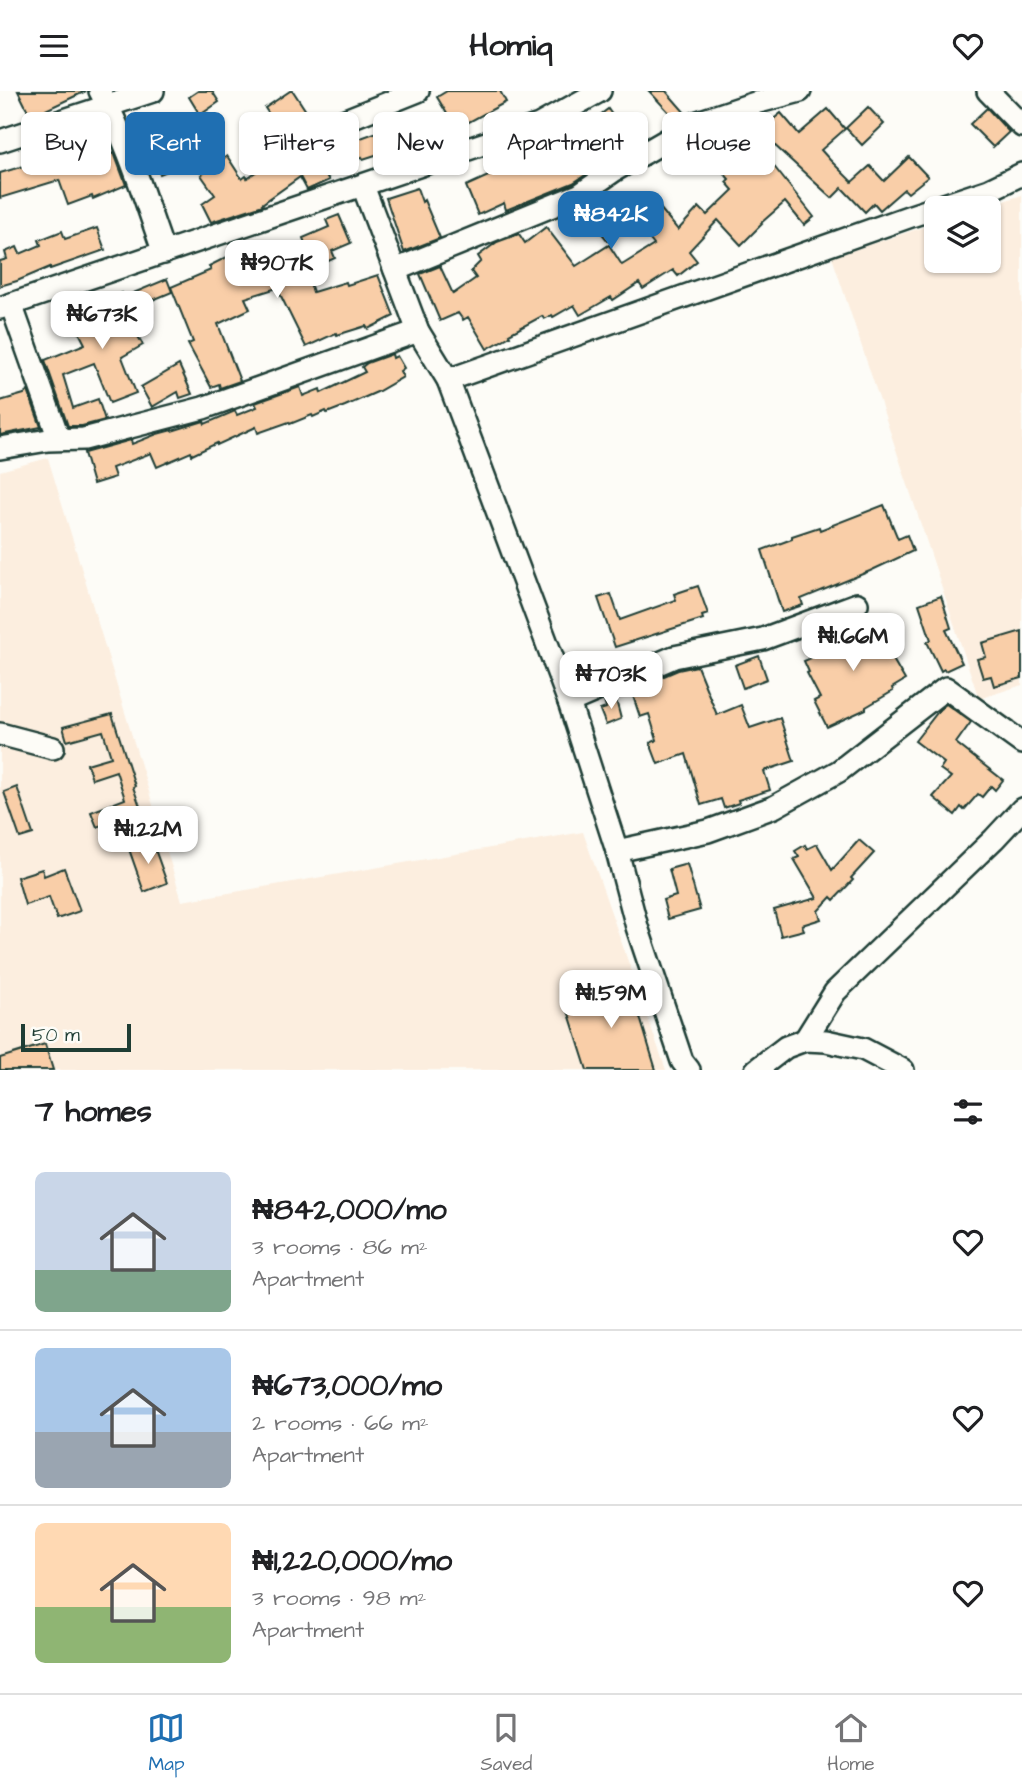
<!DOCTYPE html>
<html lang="en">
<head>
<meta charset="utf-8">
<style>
  body { margin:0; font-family:"Architects Daughter",sans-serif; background:#f2f2f2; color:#202124; height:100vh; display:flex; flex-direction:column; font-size:26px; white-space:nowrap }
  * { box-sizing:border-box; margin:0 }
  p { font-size:23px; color:#757577 }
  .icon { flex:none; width:38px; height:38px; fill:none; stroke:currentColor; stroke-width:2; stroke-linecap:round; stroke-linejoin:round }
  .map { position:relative; height:979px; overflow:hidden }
  .side { display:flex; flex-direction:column; background:#fff; flex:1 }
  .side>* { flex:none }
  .hud { position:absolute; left:21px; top:21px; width:980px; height:63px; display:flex; gap:14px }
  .fabs { position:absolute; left:924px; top:105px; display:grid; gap:14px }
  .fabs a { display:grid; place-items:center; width:77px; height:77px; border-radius:10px; background:#fff; box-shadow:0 2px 5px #0004; font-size:35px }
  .scale { position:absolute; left:21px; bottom:18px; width:110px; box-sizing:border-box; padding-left:7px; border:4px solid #1f3d34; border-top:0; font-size:19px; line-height:24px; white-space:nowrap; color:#1f3d34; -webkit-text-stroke:5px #fdfcf7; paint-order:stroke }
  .price { position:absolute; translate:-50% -60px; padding:0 16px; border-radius:14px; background:#fff; color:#222; font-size:23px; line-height:46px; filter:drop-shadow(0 2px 4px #0008) }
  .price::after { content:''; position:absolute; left:50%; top:42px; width:21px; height:16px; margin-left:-10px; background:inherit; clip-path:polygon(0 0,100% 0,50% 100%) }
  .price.on { background:#1f6fb2; color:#fff }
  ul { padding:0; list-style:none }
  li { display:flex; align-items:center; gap:21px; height:175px; padding:0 35px }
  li+li { border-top:2px solid #e0e0e0 }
  li span { display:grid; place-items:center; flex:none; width:196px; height:140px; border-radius:10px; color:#555 }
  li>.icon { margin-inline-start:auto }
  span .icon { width:84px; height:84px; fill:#fffc; stroke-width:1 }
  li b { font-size:30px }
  h2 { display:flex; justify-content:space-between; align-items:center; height:84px; padding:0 35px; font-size:30px }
  .chip { padding:0 24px; border-radius:10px; background:#fff; box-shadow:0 2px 5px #0004; font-size:24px; line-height:63px }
  .chip.on { background:#1f6fb2; color:#fff }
  header { display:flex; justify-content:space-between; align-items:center; height:91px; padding:0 35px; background:#fff; font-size:32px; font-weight:800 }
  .tab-bar { display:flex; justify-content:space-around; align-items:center; height:98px; border-top:2px solid #e0e0e0; background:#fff; font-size:19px; color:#757577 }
  .tab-bar a { display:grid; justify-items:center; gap:4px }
  .tab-bar .on { color:#1f6fb2 }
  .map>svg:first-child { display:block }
  .built { fill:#fceedf }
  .building { fill:#f9cea8; stroke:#1f3d34; stroke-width:2 }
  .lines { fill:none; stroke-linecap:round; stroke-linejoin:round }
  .minor-casing { stroke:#1f3d34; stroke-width:26 }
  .minor { stroke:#fdfcf7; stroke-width:21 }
</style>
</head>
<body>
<header><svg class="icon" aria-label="menu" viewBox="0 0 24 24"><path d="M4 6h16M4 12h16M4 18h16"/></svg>Homiq<svg class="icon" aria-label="heart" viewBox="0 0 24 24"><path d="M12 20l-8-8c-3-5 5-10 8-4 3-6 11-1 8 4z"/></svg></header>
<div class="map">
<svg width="1022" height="979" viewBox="0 0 1022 979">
  <rect width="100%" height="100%" fill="#fdfcf7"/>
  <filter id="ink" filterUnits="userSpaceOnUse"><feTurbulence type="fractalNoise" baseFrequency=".0143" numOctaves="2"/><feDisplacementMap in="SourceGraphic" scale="14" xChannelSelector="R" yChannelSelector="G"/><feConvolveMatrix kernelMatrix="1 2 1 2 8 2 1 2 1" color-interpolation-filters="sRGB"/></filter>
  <g filter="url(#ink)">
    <g class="built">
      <polygon points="1022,104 1022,594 979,608 832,166 936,132 936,170 989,170 989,117 982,117"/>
      <polygon points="48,367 182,810 583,741 666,979 0,979 0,380"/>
    </g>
    <g class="building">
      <polygon points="18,0 86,0 31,26"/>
      <polygon points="198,0 212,0 219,11 200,24 189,6"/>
      <polygon points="290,0 293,0 306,20 279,38 265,17"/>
      <polygon points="447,0 500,0 506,11 456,38 437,6"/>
      <polygon points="649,0 666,0 686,23 676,29"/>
      <polygon points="868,16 884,33 862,54 846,37"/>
      <polygon points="987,17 1009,41 993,56 970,33"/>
      <polygon points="608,18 630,50 622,55 624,59 573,92 506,119 504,112 478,124 466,95 495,82 494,80 516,70 522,83 555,69 547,52 567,42 570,47"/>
      <polygon points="828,18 845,38 821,59 830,69 852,91 870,75 884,90 909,66 928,86 908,102 904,98 880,119 874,112 865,121 842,97 832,107 759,40 781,22 799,43"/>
      <polygon points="401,21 414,53 392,62 391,59 363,68 362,66 327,86 329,89 307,99 300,86 262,113 263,114 211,131 202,113 215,104 201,84 227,65 242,88 246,85 247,87 267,73 269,76 308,53 312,60 341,43 347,52 383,39 379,30"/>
      <polygon points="165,26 173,45 188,38 203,69 192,74 190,71 160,83 141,35"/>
      <polygon points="747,30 763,49 757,54 814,126 804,134 785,111 761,132 762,133 741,154 718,129 689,160 697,170 678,185 673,179 643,198 639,192 613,209 611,206 580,224 574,214 553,226 552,224 544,228 542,225 509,243 510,245 487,258 468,226 463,229 458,222 440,230 420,183 440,175 453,203 476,187 471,180 481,170 478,165 497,151 519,143 525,152 546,136 576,175 609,154 622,174 654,154 639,135 660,117 678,139 699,116 707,124 733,99 726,91 729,88 709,65 700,45 714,39 720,51"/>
      <polygon points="67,47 78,77 114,62 126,94 93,108 92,105 68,114 59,89 0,107 0,82 51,67 46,55"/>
      <polygon points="417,97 422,111 424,109 440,147 404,161 386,107"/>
      <polygon points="613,109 631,132 608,150 596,135 600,132 595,123"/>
      <polygon points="339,124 351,152 332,160 335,167 306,180 313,201 346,191 347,194 378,184 394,225 368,238 366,235 337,244 336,242 306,256 277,197 245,207 250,218 218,233 240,290 220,297 219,293 211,296 188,253 193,251 171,196 211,179 209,175 229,165 234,175 265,165 268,175 308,160 303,147 329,136 326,129"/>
      <polygon points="97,137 105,159 50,178 50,176 17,190 0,195 0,170 7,168 5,161 17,156 20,163 41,154 39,149 62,140 65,148"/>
      <polygon points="167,188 172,201 124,221 143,254 122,266 136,302 110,312 94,272 63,284 73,317 98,308 105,329 82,335 68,335 45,269 85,253 69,222 86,213 88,217 122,202 124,206"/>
      <polygon points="392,263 393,267 397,265 404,277 400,280 403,286 377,301 345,315 327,322 326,320 313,326 312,324 290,333 289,331 258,342 256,336 217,354 217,352 192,364 191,361 157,376 151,362 112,377 115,386 93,393 84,362 131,349 132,353 157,343 172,339 172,340 204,330 205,333 235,320 237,324 257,316 255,312 300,296 303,305 320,298 321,302 365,281 362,276 367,272"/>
      <polygon points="179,274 192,303 180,307 178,301 152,316 141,296"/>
      <polygon points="28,300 41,336 0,344 0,310 24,303"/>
      <polygon points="884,414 898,448 907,444 913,460 870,480 801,508 803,514 782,521 762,459 792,448 792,445 819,436 820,439"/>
      <polygon points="698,495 708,523 702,525 703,528 615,556 598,507 611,503 620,529 676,509 674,503"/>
      <polygon points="941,505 951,537 946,539 962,572 945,580 944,578 941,580 927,551 931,549 919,513"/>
      <polygon points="881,530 885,542 887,541 894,564 891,565 905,589 892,597 893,600 866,616 866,618 827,636 814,610 820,607 807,582 809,581 804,570 811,567 810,564 835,551 833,546"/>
      <polygon points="1022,540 1022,587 994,595 991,585 983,587 977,568 986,566 982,552"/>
      <polygon points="759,565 767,588 743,597 735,574"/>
      <polygon points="697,575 717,624 741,614 750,637 780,627 794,670 764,680 770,699 738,709 739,712 724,717 721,708 701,714 686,663 658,673 650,652 657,649 649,623 640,626 631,599 678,579"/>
      <polygon points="615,605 621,628 606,634 600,619 606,617 604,610"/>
      <polygon points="946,613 971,631 956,652 1003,689 995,699 991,695 982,706 978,703 964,719 961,716 955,724 933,706 951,686 940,678 944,672 915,650 940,618"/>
      <polygon points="112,623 135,695 133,696 141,718 97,736 91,721 125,708 116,680 92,688 87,673 111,666 103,640 67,650 63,636"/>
      <polygon points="17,696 33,743 20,747 4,701"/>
      <polygon points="859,749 874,762 851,787 853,789 834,809 831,806 818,820 821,828 802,834 804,839 781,845 774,819 817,807 794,768 799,766 795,760 805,754 807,758 817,753 832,779"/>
      <polygon points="152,750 167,792 144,801 129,758"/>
      <polygon points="687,773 700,819 668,828 663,809 676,805 669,778"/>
      <polygon points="64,777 80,820 57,828 49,806 25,814 17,786 42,778 44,785"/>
      <polygon points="629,890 656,979 587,979 565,910"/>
      <polygon points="45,953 53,979 0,979 0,967"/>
    </g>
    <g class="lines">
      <defs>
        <g id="minor">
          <path d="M100,0C127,49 145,109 164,162"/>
          <polyline points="988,0 1022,35"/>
          <polyline points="343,30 418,0"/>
          <polyline points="0,50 153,0"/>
          <polyline points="363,95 418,240 448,289 569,611 617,760 637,836 682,970 689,979"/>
          <polyline points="395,179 579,104 615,79 698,31 755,12 800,0"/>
          <polyline points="11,213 59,348"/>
          <polyline points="0,217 539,34 600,0"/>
          <polyline points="448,289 911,125 989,99 1022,83"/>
          <polyline points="0,357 48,349 84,348 203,317 418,240"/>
          <polyline points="569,611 674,566 763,548 857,513"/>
          <polyline points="0,643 53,657"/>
          <polyline points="617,760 708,740 774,716 839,680 946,597 1022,652"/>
          <polyline points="805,949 835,901 994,748 1022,718"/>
          <polyline points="756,979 786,956 805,949 826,950 863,958 903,979"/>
        </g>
      </defs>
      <use href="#minor" class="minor-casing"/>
      <use href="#minor" class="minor"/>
    </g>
  </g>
</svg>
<div class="fabs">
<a><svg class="icon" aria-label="layers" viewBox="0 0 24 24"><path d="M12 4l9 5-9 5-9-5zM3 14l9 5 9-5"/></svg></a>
</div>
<div class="scale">50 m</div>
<b class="price on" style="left:611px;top:160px">₦842K</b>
<b class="price" style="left:277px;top:209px">₦907K</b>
<b class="price" style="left:102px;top:260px">₦673K</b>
<b class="price" style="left:853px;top:582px">₦1.66M</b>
<b class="price" style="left:611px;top:620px">₦703K</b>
<b class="price" style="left:148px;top:775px">₦1.22M</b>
<b class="price" style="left:611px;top:939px">₦1.59M</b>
<div class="hud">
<a class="chip">Buy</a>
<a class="chip on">Rent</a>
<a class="chip">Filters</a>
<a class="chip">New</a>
<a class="chip">Apartment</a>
<a class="chip">House</a>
</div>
</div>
<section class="side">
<h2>7 homes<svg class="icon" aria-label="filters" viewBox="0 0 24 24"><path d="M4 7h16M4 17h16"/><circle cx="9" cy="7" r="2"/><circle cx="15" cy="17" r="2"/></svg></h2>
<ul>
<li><span style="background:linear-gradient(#c9d6e8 70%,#7fa58c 0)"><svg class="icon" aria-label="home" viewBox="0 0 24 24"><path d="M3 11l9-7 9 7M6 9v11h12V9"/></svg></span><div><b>₦842,000/mo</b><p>3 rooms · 86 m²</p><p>Apartment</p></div><svg class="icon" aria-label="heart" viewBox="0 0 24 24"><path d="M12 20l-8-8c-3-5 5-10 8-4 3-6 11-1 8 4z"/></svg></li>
<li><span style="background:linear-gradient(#a9c7e8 60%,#9aa5b1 0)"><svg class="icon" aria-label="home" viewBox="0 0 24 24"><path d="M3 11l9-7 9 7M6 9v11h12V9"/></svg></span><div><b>₦673,000/mo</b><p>2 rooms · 66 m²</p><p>Apartment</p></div><svg class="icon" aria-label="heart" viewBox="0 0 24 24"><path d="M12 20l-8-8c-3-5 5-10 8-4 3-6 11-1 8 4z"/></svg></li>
<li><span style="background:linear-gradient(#ffd9b3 60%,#8fb573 0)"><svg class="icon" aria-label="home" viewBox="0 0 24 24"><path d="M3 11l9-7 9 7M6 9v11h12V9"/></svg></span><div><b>₦1,220,000/mo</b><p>3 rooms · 98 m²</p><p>Apartment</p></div><svg class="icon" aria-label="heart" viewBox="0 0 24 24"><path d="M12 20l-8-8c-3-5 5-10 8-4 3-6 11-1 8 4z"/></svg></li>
</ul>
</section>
<nav class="tab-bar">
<a class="on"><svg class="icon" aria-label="map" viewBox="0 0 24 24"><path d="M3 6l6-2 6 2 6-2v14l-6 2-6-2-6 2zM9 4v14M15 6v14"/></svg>Map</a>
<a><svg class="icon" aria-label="saved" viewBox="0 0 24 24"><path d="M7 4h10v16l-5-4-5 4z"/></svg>Saved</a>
<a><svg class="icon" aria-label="home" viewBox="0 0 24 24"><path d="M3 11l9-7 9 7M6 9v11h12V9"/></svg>Home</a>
</nav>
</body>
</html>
